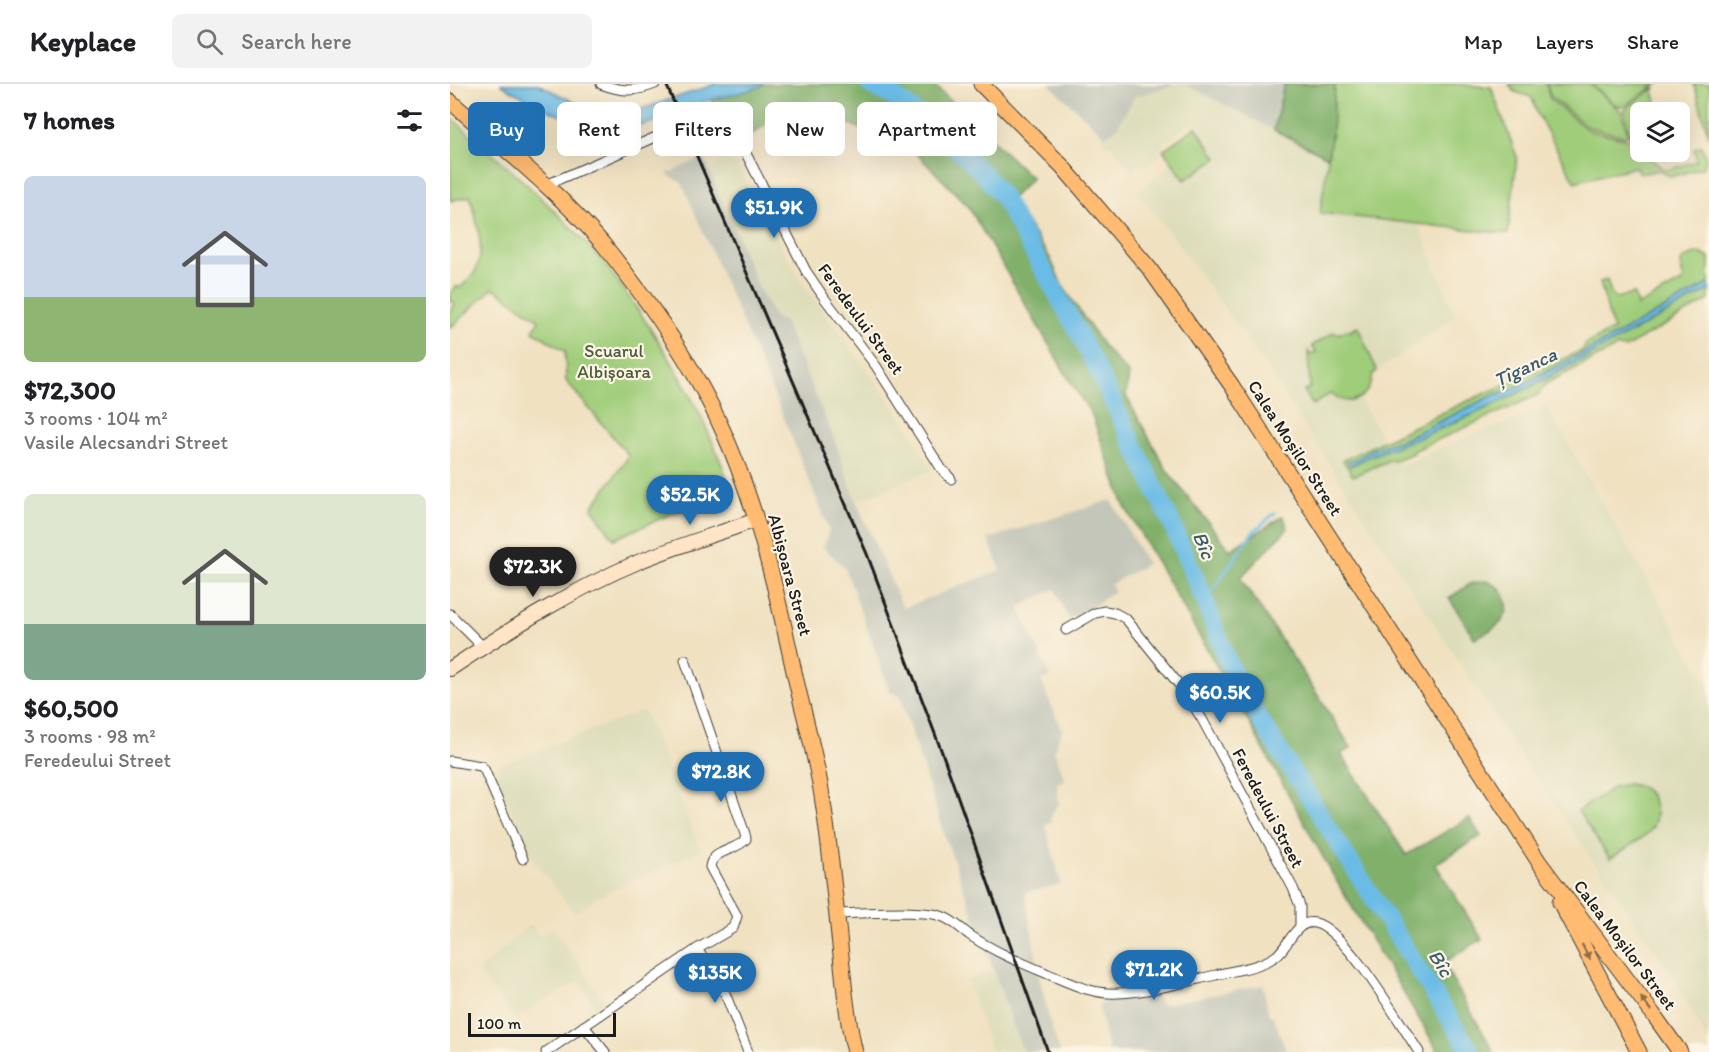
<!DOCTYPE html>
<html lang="en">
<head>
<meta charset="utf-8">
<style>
  body { margin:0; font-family:Itim,sans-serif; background:#f2f2f2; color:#202124; height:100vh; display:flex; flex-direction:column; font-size:22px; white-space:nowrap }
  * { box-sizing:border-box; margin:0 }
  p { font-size:20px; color:#757577 }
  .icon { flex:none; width:33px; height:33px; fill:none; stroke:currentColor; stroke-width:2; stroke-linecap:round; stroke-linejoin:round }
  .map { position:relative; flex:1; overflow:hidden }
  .side { display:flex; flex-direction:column; background:#fff; width:450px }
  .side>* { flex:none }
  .top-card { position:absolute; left:18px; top:18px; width:570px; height:54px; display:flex; gap:12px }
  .tools { position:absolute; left:1180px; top:18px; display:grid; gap:12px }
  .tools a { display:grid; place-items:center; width:60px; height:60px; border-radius:9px; background:#fff; box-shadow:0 6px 24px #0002; font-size:30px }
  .scale { position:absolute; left:18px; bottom:15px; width:148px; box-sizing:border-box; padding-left:6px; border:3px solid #1c1c1c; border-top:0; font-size:16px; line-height:21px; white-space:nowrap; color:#1c1c1c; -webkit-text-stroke:4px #fcf5e5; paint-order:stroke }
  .price { position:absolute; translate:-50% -51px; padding:0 14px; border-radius:21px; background:#1f6fb2; color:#fff; font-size:20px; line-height:39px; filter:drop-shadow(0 2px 3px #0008) }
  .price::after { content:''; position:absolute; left:50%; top:36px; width:18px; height:14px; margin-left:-9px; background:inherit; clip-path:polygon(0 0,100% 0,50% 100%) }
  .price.on { background:#222; color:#fff }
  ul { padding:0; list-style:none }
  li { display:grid; align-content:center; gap:12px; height:318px; padding:0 24px }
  li span { display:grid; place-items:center; height:186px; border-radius:9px; color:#555 }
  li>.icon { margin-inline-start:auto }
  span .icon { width:108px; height:108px; fill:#fffc; stroke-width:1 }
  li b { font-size:26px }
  h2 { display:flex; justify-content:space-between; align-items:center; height:72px; padding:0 24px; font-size:26px }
  .tag { padding:0 21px; border-radius:9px; background:#fff; box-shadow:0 6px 24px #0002; font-size:21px; line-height:54px }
  .tag.on { background:#1f6fb2; color:#fff }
  header { display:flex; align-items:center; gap:36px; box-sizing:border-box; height:84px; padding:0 30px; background:#fff; border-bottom:2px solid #e0e0e0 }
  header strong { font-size:28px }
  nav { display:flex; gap:33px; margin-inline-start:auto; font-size:21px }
  .search { width:420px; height:54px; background:#f2f2f2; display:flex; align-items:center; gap:15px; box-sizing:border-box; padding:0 21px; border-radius:9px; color:#757577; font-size:22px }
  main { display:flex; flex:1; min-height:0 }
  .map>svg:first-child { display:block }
  .built { fill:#deddbb; fill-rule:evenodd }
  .industrial { fill:#c3c6b9 }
  .green { fill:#a0cd7a; stroke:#5e744b; stroke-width:1.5 }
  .forest { fill:#80b06a; stroke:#4e6643; stroke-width:1.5 }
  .water { fill:#6bbce6; stroke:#446c81; stroke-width:1.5 }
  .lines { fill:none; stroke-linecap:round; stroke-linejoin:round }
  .stream { stroke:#6bbce6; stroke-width:3 }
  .river { stroke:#6bbce6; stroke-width:18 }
  .street-casing { stroke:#3c3a35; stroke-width:11 }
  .secondary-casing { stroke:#3c3a35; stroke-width:16 }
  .primary-casing { stroke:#3c3a35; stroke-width:17 }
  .street { stroke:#fff; stroke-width:9 }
  .secondary { stroke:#ffe4c6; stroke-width:14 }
  .primary { stroke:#febb71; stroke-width:15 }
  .rail { stroke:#1c1c1c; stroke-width:3 }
  .oneway { fill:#8d6c46 }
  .labels { text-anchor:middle; stroke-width:4.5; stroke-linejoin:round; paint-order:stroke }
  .street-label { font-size:18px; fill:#1c1c1c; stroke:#fcf5e5 }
  .park-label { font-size:18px; fill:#4a5a3d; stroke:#fcf5e5 }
  .water-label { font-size:20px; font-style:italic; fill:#3c5c6d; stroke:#fcf5e5 }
</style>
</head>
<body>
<header>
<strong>Keyplace</strong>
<div class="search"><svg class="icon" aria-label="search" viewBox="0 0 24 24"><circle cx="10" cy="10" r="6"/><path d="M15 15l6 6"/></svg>Search here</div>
<nav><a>Map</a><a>Layers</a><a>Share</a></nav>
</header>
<main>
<section class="side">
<h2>7 homes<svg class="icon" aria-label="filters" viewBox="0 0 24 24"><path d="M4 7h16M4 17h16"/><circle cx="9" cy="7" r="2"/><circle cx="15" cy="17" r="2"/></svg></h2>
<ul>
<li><span style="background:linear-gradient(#c9d6e8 65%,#8fb573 0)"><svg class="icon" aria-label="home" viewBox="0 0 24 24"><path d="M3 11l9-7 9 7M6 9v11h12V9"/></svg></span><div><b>$72,300</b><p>3 rooms · 104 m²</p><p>Vasile Alecsandri Street</p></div></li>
<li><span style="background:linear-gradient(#dfe7d0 70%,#7fa58c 0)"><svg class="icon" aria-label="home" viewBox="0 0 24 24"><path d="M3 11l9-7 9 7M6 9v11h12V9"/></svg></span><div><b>$60,500</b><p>3 rooms · 98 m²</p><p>Feredeului Street</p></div></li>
</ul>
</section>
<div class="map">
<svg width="1259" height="968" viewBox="0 0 1259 968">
  <rect width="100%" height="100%" fill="#fcf5e5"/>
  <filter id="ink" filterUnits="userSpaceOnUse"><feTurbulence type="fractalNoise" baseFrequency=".0167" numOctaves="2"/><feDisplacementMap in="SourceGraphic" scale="12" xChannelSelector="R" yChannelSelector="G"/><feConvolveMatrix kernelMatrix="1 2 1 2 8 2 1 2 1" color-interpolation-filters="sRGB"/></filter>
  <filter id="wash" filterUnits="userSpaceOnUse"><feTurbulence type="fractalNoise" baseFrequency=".008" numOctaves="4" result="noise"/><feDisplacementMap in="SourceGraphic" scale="24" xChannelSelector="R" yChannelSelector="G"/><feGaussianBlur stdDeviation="1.35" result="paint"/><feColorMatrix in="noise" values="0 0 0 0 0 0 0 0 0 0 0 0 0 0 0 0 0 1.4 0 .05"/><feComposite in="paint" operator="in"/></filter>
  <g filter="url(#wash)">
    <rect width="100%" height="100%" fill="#f0e1c1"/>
    <g class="built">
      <path d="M726,1H736L878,73L871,129L969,141L1005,232L927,287L900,248L897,246L863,263L866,268L861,271L858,268L860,304L881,309L901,317L909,314L949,382L1007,357L1086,328L1096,321L1259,604V958L1250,944L1226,897L1058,653L813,278L724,154L687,108L723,80L767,74L742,39L713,59L709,67V71L695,83L692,80L683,88L660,60L657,62L653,59L652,53L666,45L685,12ZM1035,497L1045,501L1053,508L1056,517V529L1051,538L1033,549Z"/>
      <polygon points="272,75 286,79 350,196 455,338 482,386 406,417 384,355 334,237 325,234 311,209 261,87"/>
      <polygon points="194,626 251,766 149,812 125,830 84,777 46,691 50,681"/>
      <polygon points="80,840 89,852 103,843 156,920 147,926 129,897 65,934 28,887"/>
      <polygon points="545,887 573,968 542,968 517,896"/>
    </g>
    <g class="industrial">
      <polygon points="599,0 834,0 824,46 736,1 726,1 685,12 666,45 655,52"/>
      <polygon points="254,73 311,209 325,234 334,237 384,355 406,417 453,524 551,486 538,455 661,416 697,480 661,500 664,507 650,518 628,531 618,534 605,505 569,523 600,593 591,597 612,646 604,666 615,696 607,699 609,721 606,722 600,735 601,739 595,740 611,800 575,809 590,896 600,939 610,968 573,968 493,747 450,612 440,608 395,484 372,462 375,460 379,445 330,325 232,99 217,90"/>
      <polygon points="813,901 818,928 820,932 823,932 837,968 659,968 648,921 664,916 706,908 711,921"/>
    </g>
    <g class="green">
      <polygon points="885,0 1005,0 1041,3 1067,73 1058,150 870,129 882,47"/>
      <path d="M1059,0H1096L1100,15L1138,46L1178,55L1212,84L1211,86C1200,86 1191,95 1185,83L1125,98L1087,29L1082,14C1072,7 1066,14 1059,0Z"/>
      <polygon points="1097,0 1139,0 1171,27 1178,50 1174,52 1138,43 1101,13"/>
      <polygon points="1141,0 1197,0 1200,2 1201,0 1208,0 1173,23 1166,21"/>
      <polygon points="1244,0 1259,0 1259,54"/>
      <polygon points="1205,4 1206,5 1203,7 1209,28 1191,28 1191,64 1180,54 1174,27 1177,23"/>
      <path d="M0,33C51,77 102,121 147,171C162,188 175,207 188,226C227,283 258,338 280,404L164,455L142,424L179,372L116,297L115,267L83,247L89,236L43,204L0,244V226L5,219L0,216V209L7,202L10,204C15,198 23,193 26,186C36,163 26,136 20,112L0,117Z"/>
      <polygon points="746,43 767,74 735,96 713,66"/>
      <polygon points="1252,62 1256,76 1252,84 1223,92 1220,92 1212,88 1214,85 1220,85 1247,77 1244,65"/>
      <path d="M1250,169L1259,174V200L1141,265L1063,305L1044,311L952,356L925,365L903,377H898L901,382L920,372L970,353L1026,329L1080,303L1259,206V216L1175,264L1167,263L1097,299L1088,311L963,367V369L943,377L942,375L903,392L893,376L1009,321L1133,266L1136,260L1163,246L1150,198L1157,196L1161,210L1166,214L1184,210L1187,222L1234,197C1229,175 1228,175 1250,169Z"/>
      <path d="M908,243L927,287L923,290C920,313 900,326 881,309L863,321L854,307L860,304L858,267L861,271L866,268L862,262L884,248L888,250L897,246L900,247Z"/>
      <path d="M1177,700C1182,701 1187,701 1191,703C1206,711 1211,735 1199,748C1190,757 1171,767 1160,775L1128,727L1164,703Z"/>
    </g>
    <g class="forest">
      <polygon points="263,0 483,0 582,94 561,115 600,174 612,201 653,262 679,290 676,312 718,388 780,466 833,432 838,444 790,494 865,607 901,664 891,670 956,771 1019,734 1031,752 985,780 1032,855 993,879 1044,968 989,968 884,793 797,635 674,421 642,331 620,297 518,122 465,68 358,22 333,26 298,54 262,19"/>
      <polygon points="834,0 885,0 882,47 878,73 824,46"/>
      <path d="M1035,497C1054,501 1065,523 1050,539C1044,546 1033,549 1025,555L999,514L1022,499Z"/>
    </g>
    <g class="water">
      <path d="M50,0H88L128,20L138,24L157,27H175L192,25L266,0H314C307,7 270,13 257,17C237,22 218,35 197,40C184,43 169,45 156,44C121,43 80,16 50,0Z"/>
      <polygon points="1259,200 1259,206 1080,303 1026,329 970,353 920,372 900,382 898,377 903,377 924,365 952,356 1044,311 1063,305 1141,265"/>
    </g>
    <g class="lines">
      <polyline class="stream" points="755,517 802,449 825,429"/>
      <polyline class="river" points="419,0 449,16 480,39 534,90 552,112 626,244 652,295 721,438 755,517 777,576 808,633 1021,968"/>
    </g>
  </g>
  <g filter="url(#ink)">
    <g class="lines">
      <defs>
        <g id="street">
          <path d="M151,0C172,8 185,8 205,0"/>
          <path d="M96,101L247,35C267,33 275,33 286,50L356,187L375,215L426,282L491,384L501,395"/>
          <polyline points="0,530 33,563"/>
          <polyline points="616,546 645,529 655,527 665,529 676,535 735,608 752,635 843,804 850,822 850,842"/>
          <polyline points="0,677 31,682 34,685 73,775"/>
          <path d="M387,830C410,829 432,828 455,828C467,829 479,828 491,832C503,836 511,845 521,852C545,868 572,879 598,890C620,899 643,911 668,909C699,908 735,898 766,891C785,886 809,884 826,872C839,862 846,835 865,839C895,845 951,941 969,968"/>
          <polyline points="247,865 273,904 298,968"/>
          <polyline points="134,942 155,968"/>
          <path d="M96,968L247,865L283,844L287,832L260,783C262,765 287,767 296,755L295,750L235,576"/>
        </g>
        <path id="secondary" d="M0,585C60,545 122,506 188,478C227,462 267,450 306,436"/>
        <g id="primary">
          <polyline points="531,0 612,82 699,184 782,302 1089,778 1203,930 1230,968"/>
          <path d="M0,17C52,63 108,107 153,160C190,206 225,254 253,306C301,395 324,494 345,592C354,632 366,672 372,712C380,762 385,812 390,862C394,897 396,933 405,968"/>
          <polyline points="1110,818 1189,968"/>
        </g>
      </defs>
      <use href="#street" class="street-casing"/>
      <use href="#secondary" class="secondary-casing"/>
      <use href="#primary" class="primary-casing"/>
      <use href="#street" class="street"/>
      <use href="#secondary" class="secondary"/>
      <use href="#primary" class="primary"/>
      <polyline class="rail" points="216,0 417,470 493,671 598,968"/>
    </g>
    <defs><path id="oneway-solid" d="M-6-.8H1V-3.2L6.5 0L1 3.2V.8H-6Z" transform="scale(1.5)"/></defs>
    <g class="oneway">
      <use href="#oneway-solid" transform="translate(1136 868) rotate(62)"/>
      <use href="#oneway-solid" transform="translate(1196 920) rotate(-127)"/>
    </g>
  </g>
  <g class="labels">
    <g class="street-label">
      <text transform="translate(411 235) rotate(54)" y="6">Feredeului Street</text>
      <text transform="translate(845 364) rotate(57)" y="6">Calea Moșilor Street</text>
      <text transform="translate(340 491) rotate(75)" y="6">Albișoara Street</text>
      <text transform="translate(818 724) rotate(62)" y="6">Feredeului Street</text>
      <text transform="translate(1175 861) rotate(53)" y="6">Calea Moșilor Street</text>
    </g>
    <g class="park-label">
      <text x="164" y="273">Scuarul<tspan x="164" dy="21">Albișoara</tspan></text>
    </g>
    <g class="water-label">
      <text transform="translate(1075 283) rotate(-25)" y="7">Țîganca</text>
      <text transform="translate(754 461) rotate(68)" y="7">Bîc</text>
      <text transform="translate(991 879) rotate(58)" y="7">Bîc</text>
    </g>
  </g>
</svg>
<div class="tools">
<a><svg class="icon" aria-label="layers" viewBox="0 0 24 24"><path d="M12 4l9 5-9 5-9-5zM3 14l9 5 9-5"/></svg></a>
</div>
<div class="scale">100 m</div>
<b class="price" style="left:324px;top:155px">$51.9K</b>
<b class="price" style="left:240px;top:442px">$52.5K</b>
<b class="price on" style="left:83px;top:514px">$72.3K</b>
<b class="price" style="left:770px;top:640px">$60.5K</b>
<b class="price" style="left:271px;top:719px">$72.8K</b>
<b class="price" style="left:704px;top:917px">$71.2K</b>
<b class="price" style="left:265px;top:920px">$135K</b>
<div class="top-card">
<a class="tag on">Buy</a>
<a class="tag">Rent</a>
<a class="tag">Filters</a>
<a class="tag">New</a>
<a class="tag">Apartment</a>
</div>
</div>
</main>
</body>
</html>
